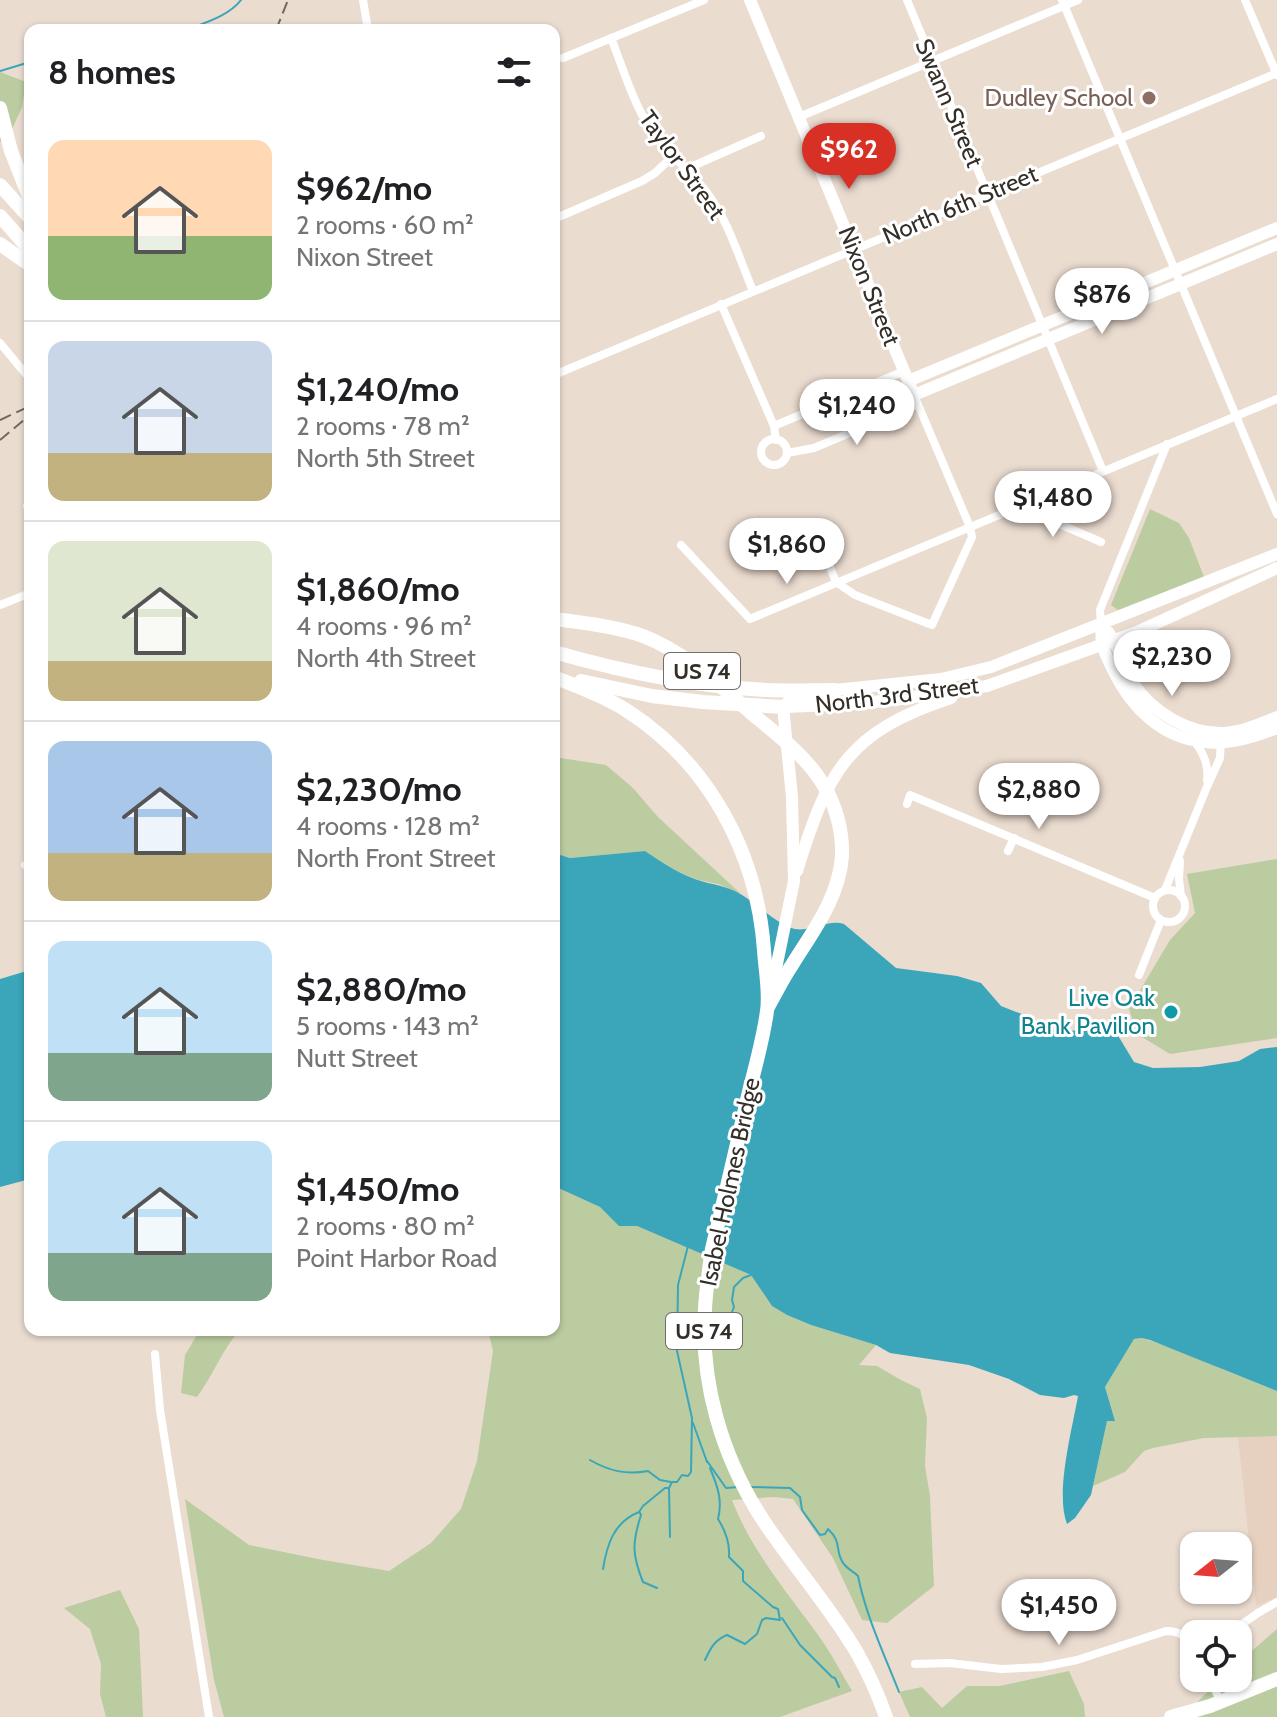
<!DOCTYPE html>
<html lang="en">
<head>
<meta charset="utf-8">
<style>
  body { margin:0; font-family:Cabin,sans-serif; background:#f2f2f2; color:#202124; height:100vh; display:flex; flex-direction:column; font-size:30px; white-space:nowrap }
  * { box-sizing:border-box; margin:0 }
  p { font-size:26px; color:#757577 }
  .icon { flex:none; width:44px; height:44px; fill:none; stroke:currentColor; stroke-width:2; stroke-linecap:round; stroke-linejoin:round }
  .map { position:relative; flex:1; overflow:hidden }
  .drawer { position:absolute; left:24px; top:24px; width:536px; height:1312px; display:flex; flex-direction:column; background:#fff; border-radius:16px; box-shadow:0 2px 6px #0004 }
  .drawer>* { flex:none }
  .needle { width:52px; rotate:253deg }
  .controls { position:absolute; left:1180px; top:1532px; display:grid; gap:16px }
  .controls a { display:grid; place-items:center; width:72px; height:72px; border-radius:16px; background:#fff; box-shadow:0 2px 6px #0004; font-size:40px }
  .price { position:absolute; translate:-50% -68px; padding:0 18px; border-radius:28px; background:#fff; color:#222; font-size:26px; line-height:52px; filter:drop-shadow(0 2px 4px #0008) }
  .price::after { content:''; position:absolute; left:50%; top:48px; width:24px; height:18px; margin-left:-12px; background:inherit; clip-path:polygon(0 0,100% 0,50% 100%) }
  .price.current { background:#d93025; color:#fff }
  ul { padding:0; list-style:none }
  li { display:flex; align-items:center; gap:24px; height:200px; padding:0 24px }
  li+li { border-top:2px solid #e0e0e0 }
  li span { display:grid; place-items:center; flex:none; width:224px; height:160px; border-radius:16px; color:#555 }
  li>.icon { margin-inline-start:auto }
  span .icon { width:96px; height:96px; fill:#fffc; stroke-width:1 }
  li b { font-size:34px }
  h2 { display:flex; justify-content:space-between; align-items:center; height:96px; padding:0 24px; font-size:34px }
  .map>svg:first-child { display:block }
  .built { fill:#e6d1c0 }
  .green { fill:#bbcca1 }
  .water { fill:#3ba6b9 }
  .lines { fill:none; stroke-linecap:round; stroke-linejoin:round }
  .stream { stroke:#3ba6b9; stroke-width:2 }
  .street { stroke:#fff; stroke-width:8 }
  .secondary { stroke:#fff; stroke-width:12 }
  .primary { stroke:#fff; stroke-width:12 }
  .highway { stroke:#fff; stroke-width:14 }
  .rail { stroke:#706760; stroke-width:2; stroke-dasharray:12 6; stroke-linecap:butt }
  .education-dot { fill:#8d6e63; stroke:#fff; stroke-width:3 }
  .culture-dot { fill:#0f9aa8; stroke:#fff; stroke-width:3 }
  .labels { text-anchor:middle; stroke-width:6; stroke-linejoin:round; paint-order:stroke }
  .shield { fill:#fff; stroke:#716d69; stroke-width:2 }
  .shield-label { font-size:22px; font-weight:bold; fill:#342e29 }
  .education-label { font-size:24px; fill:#785e54; stroke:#fff; text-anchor:end }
  .street-label { font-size:24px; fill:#342e29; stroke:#fff }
  .culture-label { font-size:24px; fill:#0d838f; stroke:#fff; text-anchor:end }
</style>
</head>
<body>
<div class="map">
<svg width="1277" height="1717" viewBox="0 0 1277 1717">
  <rect width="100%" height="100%" fill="#ebdcd0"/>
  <polygon class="built" points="1277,1427 1277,1597 1256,1606 1238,1437"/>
  <g class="green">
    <polygon points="0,72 26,82 22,107 8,138 0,142"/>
    <polygon points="1150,509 1179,523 1189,538 1204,577 1118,610 1111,605"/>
    <polygon points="554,757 606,765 633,788 658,817 741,894 718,884 699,880 686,875 668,867 645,851 570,858 554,853"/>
    <polygon points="1277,859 1277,1038 1170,1054 1137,1034 1129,1009 1170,940 1195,913 1187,874"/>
    <path d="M554,1186L600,1207L619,1225L637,1226L751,1275L772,1306L787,1315L811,1325L876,1345L859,1365L877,1366L901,1380L920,1389L927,1418L925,1466L930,1496L934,1586L887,1623L862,1620L833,1558L793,1499L774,1497L732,1500C750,1548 786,1591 816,1632C830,1651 841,1672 852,1691L780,1717H224L214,1680L185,1499L249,1545L323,1560L389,1571L431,1543L461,1509L477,1461L493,1351L488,1330H554Z"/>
    <path d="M200,1330H240C222,1349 213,1376 197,1397L181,1393L185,1355Z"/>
    <polygon points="1142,1338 1190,1354 1224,1370 1277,1391 1277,1436 1204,1438 1153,1448 1144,1451 1125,1472 1093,1486 1107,1420 1115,1421 1105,1387 1134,1339"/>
    <polygon points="120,1590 139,1629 143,1717 106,1717 100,1694 101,1664 90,1629 64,1608"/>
    <polygon points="1277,1629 1277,1717 1183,1717 1221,1678 1238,1678 1238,1663"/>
    <polygon points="1069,1671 1084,1704 1085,1717 910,1717 899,1692 922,1687 942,1708 967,1686 1000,1686"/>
  </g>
  <g class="water">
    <path d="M645,851C661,862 676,872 695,879C711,885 727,885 742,895C757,904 779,926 795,929C812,932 828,919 844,924L896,968L957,976L981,983L1001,1006L1065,1031L1114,1029L1134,1062L1153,1068L1200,1067L1239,1061L1260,1049L1277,1047V1391L1150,1340L1142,1338L1134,1339L1105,1387L1115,1421H1107L1091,1495L1075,1518L1067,1524C1055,1493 1072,1430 1078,1396L1074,1395L1064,1398L1040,1395L1009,1379L969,1365L890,1353L876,1345L811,1325L787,1315L772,1306L751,1275L637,1226H619L600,1207L554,1186V853L570,858Z"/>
    <polygon points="30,970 30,1179 0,1187 0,979"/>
  </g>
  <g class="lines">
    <g class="stream">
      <path d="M186,30C204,23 229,16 241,0"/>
      <polyline points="0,71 30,62"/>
      <polyline points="723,1347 728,1322 734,1307 732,1300 734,1287 743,1278 751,1275"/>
      <polyline points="693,1423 707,1462"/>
      <path d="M590,1460C609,1471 626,1475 648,1471L660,1480L671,1482"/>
      <polyline points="707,1461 726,1488 739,1487"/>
      <path d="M749,1487L790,1488L800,1497L802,1510L820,1535L825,1534L828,1529C842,1542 835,1549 842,1561C845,1568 853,1571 858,1576C866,1616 884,1654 899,1692"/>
      <path d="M640,1513L641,1515C632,1543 632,1555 643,1582L657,1588"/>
      <polyline points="670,1537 669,1488 672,1482 677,1482 682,1475 688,1476 691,1472 692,1418 677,1351 678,1285 688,1246"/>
      <path d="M603,1569C607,1544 614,1522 639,1512L643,1506L665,1488H668"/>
      <polyline points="782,1618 800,1645 832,1677 835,1678 839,1687"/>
      <path d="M705,1660C711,1647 715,1640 727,1635L745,1644L757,1634L762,1620L766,1618L780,1620L778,1609L773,1607L743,1581V1571L729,1557C730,1543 725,1530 718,1519C723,1500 717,1485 710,1468"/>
    </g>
    <g class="street">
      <polyline points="363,0 368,30"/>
      <polyline points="907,0 1103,471"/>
      <polyline points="1062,0 1277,514"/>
      <polyline points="1245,0 1277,75"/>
      <path d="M611,38C623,68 633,103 651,130C666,153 688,168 705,190C728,219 739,258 753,291"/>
      <polyline points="563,58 704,0"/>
      <polyline points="799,117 1078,0"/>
      <polyline points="686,169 761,136"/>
      <polyline points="554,219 642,181 655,173 672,157"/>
      <polyline points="721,304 774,426 776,440"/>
      <polyline points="0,343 30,379"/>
      <polyline points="554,375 1277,73"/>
      <polyline points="774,426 904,371"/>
      <circle cx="774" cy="452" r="13"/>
      <polyline points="787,453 814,448 918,404"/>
      <polyline points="27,506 30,515"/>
      <polyline points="1018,506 1101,542"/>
      <polyline points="812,523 836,582"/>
      <polyline points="681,545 750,619 1277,399"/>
      <polyline points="836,582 855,595 932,625 972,537 970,527 914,395"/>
      <polyline points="0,605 30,593"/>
      <polyline points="1101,624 1100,610 1167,444"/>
      <path d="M1194,741C1203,752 1209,766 1207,780"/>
      <polyline points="907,804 910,795 1155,898"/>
      <polyline points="1008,851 1014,838"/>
      <polyline points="1180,861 1179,879 1181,896"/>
      <polyline points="25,865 30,863"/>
      <polyline points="1165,890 1206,789 1220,758 1221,738"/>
      <circle cx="1169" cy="906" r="16"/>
      <polyline points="1139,975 1161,920"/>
      <polyline points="155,1354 160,1410 209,1717"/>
      <polyline points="1228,1634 1258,1613 1277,1602"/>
      <path d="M915,1664L950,1663L1001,1669L1042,1667L1077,1660L1166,1631C1181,1631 1187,1637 1194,1650"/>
      <polyline points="1209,1678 1221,1702"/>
    </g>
    <g class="secondary">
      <polyline points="750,0 914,395 1277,244"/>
      <polyline points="908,381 1277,228"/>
      <path d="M1101,624C1102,630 1101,637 1102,643C1104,653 1110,663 1114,672C1132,708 1162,738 1204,742C1229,745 1254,737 1277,728"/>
      <path d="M1108,632C1120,647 1123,667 1133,683C1152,712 1188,734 1223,733C1242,732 1260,724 1277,717"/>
    </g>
    <g class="primary">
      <polyline points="783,707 790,700 835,690 941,679 991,667 1277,554"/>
      <polyline points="786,707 854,704 901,699 987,686 1137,632 1277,568"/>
      <path d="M797,871C828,771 847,732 951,698"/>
      <polyline points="771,993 794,881 792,797 783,707"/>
    </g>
    <g class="highway">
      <polyline points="0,108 11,151 30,199"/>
      <polyline points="0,185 30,218"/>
      <polyline points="0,216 30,250"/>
      <polyline points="0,244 30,265"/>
      <path d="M554,619C584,623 615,626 643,636C687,653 721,687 756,717C779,736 805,756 821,781C835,802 843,830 842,856C839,898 813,931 792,965C783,978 776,993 768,1007"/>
      <path d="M554,652C624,672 694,687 767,690C789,691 812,690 835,690"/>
      <path d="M554,677C578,687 604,696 626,710C709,763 757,853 764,950C765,969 770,992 767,1011C763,1041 754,1071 747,1100C736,1150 724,1199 712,1249C709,1269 706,1289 705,1309C700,1382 722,1456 761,1517C791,1563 828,1604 856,1651C868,1672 878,1694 886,1717"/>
      <polyline points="581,681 652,696 703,702 783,707"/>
      <polyline points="1171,1717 1210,1706 1277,1679"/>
    </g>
    <g class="rail">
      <polyline points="276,30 288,0"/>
      <polyline points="0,420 30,406"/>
      <polyline points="0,440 30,415"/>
    </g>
  </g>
  <circle class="education-dot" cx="1149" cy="98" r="8"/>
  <circle class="culture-dot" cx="1171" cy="1012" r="8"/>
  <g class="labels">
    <g class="shield">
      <rect x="664" y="653" width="76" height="36" rx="6"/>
      <rect x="666" y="1313" width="76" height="36" rx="6"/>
    </g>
    <g class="shield-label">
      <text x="702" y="679">US 74</text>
      <text x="704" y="1339">US 74</text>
    </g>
    <g class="education-label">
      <text x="1133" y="106">Dudley School</text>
    </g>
    <g class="street-label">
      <text transform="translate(949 103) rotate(67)" y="8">Swann Street</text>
      <text transform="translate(682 165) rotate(54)" y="8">Taylor Street</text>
      <text transform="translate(960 205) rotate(-23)" y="8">North 6th Street</text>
      <text transform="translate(869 286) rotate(68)" y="8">Nixon Street</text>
      <text transform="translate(897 695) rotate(-7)" y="8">North 3rd Street</text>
      <text transform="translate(730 1182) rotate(-78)" y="8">Isabel Holmes Bridge</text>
    </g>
    <g class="culture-label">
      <text x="1155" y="1006">Live Oak<tspan x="1155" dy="28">Bank Pavilion</tspan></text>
    </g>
  </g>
</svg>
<div class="controls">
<a><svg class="needle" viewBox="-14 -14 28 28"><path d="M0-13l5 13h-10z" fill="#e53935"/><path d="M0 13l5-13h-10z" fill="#757577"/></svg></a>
<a><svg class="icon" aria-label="locate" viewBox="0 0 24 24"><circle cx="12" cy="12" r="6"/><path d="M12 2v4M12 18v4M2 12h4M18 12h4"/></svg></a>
</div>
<b class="price current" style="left:849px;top:191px">$962</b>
<b class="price" style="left:1102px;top:336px">$876</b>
<b class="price" style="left:857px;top:447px">$1,240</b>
<b class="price" style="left:1053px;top:539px">$1,480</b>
<b class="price" style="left:787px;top:586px">$1,860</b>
<b class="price" style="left:1172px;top:698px">$2,230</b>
<b class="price" style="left:1039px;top:831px">$2,880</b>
<b class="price" style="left:1059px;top:1647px">$1,450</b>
<section class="drawer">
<h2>8 homes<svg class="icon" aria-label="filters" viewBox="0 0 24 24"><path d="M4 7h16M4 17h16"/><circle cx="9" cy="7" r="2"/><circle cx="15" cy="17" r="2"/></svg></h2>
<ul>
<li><span style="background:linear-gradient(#ffd9b3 60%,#8fb573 0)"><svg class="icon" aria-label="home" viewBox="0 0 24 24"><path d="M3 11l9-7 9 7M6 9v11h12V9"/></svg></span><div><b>$962/mo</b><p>2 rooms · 60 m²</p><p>Nixon Street</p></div></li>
<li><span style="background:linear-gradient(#c9d6e8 70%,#c2b280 0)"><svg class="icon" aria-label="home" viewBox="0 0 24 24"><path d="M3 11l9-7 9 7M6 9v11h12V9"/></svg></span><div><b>$1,240/mo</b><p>2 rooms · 78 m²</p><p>North 5th Street</p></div></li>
<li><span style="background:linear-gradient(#dfe7d0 75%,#c2b280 0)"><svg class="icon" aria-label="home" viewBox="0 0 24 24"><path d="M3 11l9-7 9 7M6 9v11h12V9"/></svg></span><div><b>$1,860/mo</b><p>4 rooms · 96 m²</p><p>North 4th Street</p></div></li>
<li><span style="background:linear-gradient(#a9c7e8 70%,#c2b280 0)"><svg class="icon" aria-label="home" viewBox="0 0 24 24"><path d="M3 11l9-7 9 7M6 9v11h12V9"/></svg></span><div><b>$2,230/mo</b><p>4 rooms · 128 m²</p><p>North Front Street</p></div></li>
<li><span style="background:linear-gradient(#bfe0f5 70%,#7fa58c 0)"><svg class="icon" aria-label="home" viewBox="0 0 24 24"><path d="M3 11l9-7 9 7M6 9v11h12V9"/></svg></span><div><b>$2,880/mo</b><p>5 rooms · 143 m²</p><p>Nutt Street</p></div></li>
<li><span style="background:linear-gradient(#bfe0f5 70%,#7fa58c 0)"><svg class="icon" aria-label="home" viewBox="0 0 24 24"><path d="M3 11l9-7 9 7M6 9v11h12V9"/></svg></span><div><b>$1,450/mo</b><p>2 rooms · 80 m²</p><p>Point Harbor Road</p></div></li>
</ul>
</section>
</div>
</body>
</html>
